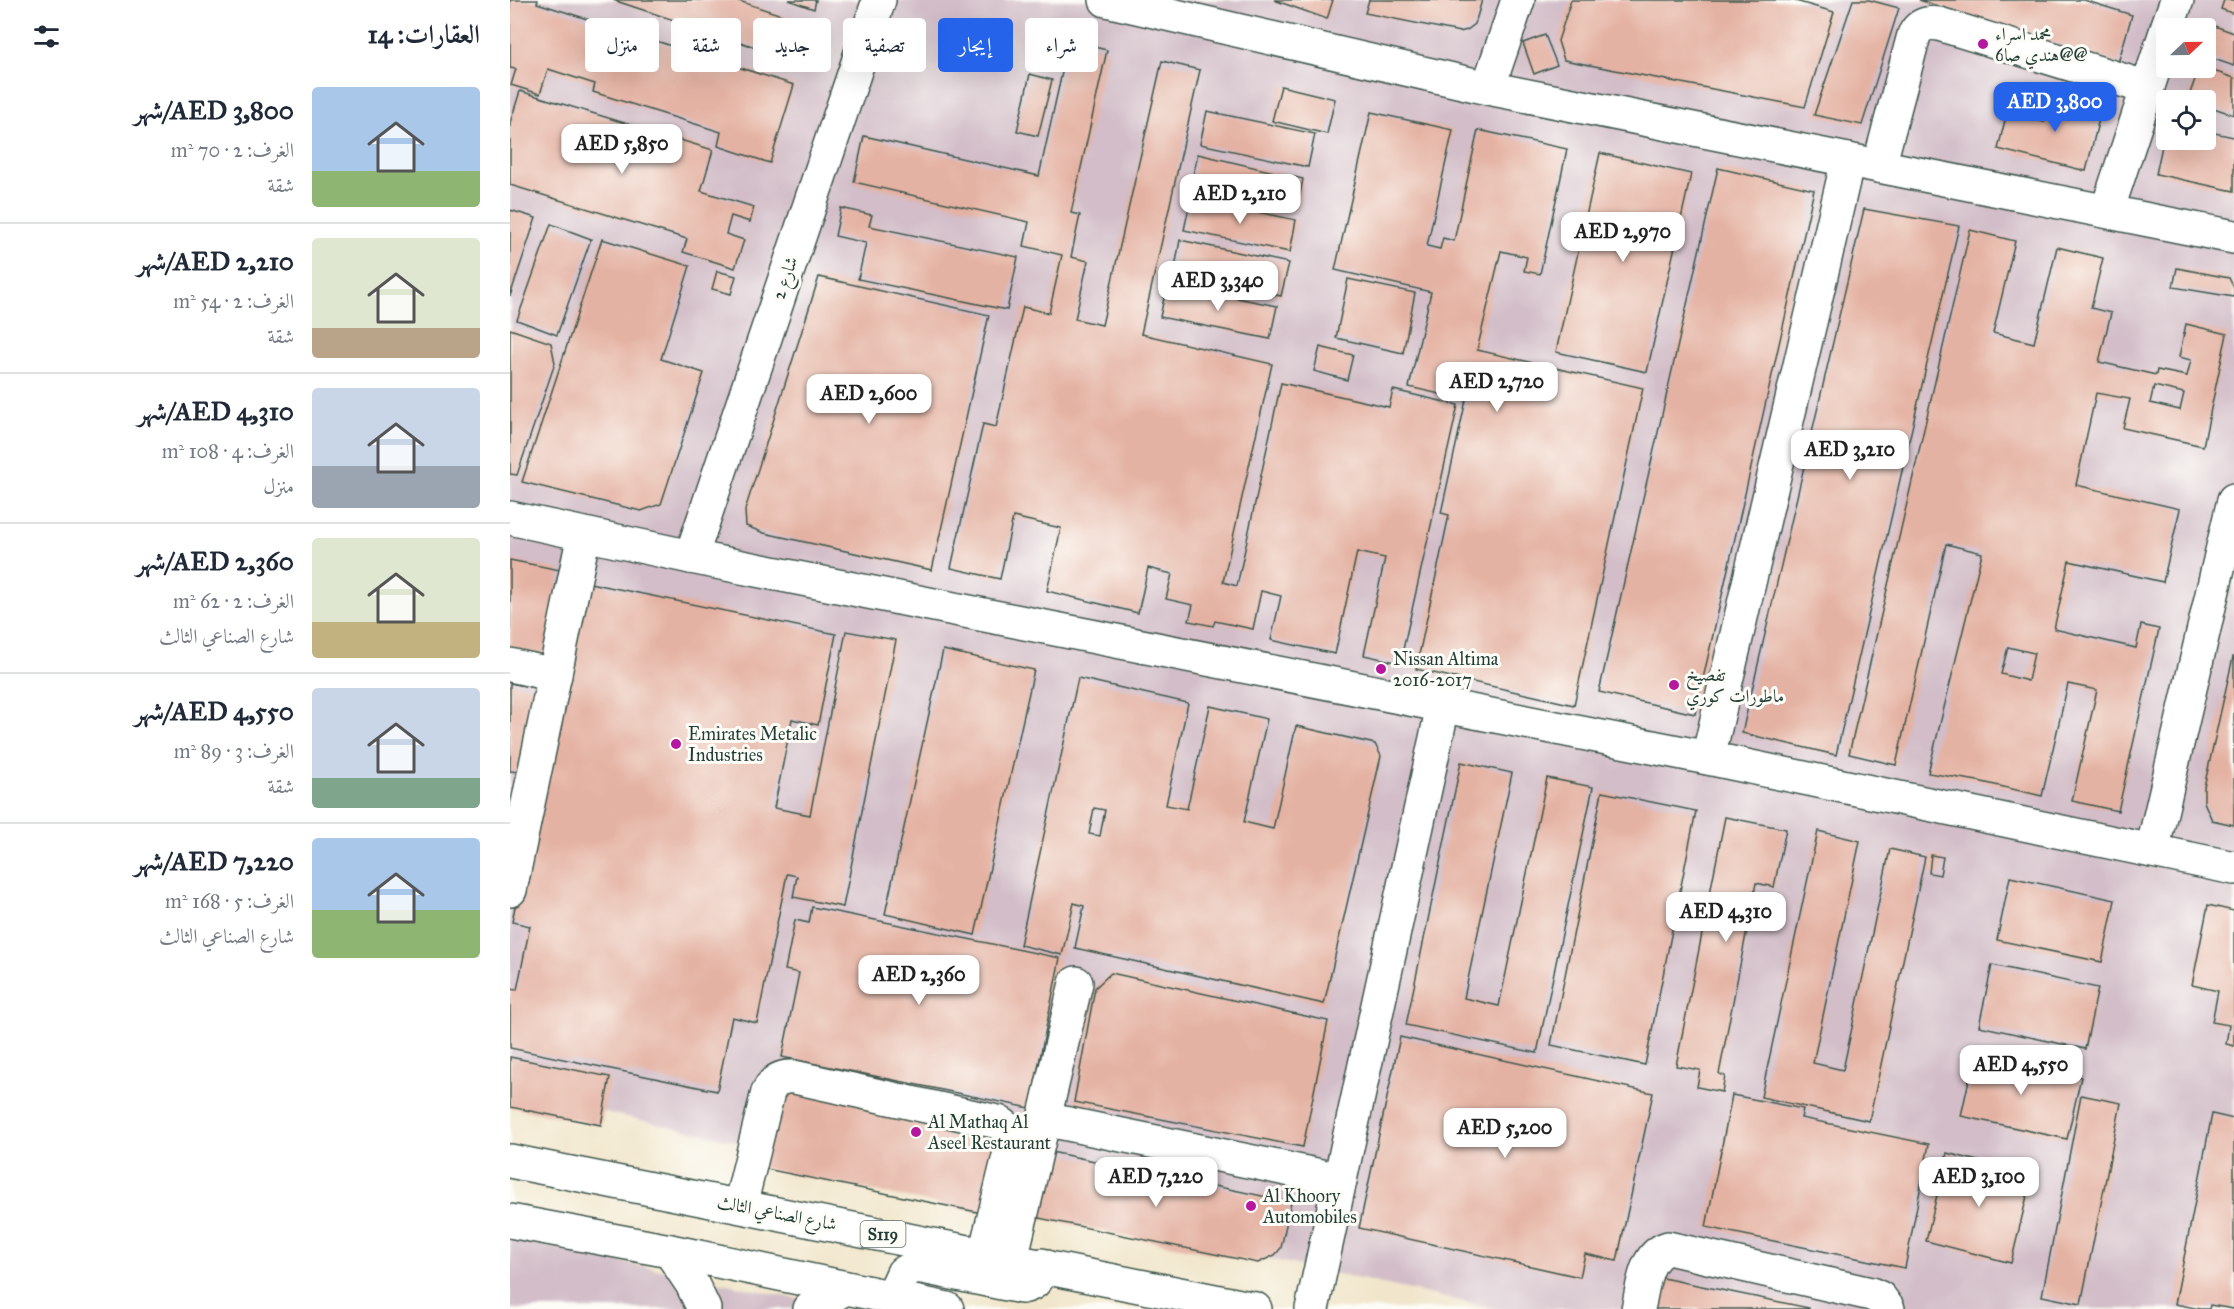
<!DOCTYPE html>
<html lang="ar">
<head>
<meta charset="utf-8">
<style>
  body { margin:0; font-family:"IM FELL Great Primer",Amiri,serif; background:#f2f2f3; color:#1f2937; direction:rtl; height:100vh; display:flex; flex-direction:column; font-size:22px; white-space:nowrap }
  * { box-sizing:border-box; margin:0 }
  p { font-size:20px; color:#747a83 }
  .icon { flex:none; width:33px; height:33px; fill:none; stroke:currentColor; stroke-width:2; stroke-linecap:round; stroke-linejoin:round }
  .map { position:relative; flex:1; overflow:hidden; direction:ltr }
  .side { display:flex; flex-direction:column; background:#fff; width:510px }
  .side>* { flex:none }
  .hud { position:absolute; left:18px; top:18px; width:570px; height:54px; direction:rtl; display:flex; gap:12px }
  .needle { width:39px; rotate:68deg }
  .fabs { position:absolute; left:1646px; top:18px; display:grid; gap:12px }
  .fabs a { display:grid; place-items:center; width:60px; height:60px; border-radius:6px; background:#fff; box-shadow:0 6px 24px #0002; font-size:30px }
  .price { position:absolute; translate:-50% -51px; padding:0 14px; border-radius:12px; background:#fff; color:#222; font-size:20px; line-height:39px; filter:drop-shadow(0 2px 3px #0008) }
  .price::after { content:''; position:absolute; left:50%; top:36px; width:18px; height:14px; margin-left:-9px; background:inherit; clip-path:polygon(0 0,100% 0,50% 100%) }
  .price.active { background:#2563eb; color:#fff }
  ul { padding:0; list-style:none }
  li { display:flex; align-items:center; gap:18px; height:150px; padding:0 30px }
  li+li { border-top:2px solid #e0e1e3 }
  li span { display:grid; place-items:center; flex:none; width:168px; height:120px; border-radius:6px; color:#555 }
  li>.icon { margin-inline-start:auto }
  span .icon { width:72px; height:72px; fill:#fffc; stroke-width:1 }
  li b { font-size:26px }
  h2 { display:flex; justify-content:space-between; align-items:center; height:72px; padding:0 30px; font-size:26px }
  .chip { padding:0 21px; border-radius:6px; background:#fff; box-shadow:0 6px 24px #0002; font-size:21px; line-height:54px }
  .chip.active { background:#2563eb; color:#fff }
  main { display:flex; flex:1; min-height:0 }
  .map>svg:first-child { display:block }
  .industrial { fill:#d2bdc8; fill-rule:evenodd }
  .building { fill:#e4b2a3; fill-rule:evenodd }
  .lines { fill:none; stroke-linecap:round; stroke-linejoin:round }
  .minor-casing { stroke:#3e564b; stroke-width:36 }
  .major-casing { stroke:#3e564b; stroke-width:36 }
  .minor { stroke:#fff; stroke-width:33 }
  .major { stroke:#fff; stroke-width:33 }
  .poi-dot { fill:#b5179e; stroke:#fdfcf7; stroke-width:2 }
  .labels { text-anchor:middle; stroke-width:6; stroke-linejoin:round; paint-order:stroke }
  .shield { fill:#fdfcf7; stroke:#62766e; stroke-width:1.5 }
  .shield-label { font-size:16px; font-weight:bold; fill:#1f3d34 }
  .poi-label { font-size:18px; fill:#1f3d34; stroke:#fdfcf7; text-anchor:start }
  .street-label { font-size:18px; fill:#1f3d34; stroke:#fdfcf7 }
</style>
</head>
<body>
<main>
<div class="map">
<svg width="1724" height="1309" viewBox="0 0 1724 1309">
  <rect width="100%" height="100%" fill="#fdfcf7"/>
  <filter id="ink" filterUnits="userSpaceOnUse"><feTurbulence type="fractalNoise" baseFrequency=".0167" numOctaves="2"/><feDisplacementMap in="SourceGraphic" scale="12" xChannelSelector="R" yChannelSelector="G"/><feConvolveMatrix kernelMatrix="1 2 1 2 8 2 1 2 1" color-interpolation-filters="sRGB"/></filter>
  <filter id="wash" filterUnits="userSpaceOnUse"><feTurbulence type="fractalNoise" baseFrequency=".008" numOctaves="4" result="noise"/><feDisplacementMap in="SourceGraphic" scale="24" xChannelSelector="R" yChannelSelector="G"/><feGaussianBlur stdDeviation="1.35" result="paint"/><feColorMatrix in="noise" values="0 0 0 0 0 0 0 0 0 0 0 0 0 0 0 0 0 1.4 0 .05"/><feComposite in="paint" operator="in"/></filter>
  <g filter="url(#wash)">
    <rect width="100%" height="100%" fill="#f1e6cb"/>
    <g class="industrial">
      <path d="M0,0H1724V1309H986L0,1091ZM1656,28H1695V68H1656ZM1656,100H1695V140H1656Z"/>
      <polygon points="0,1238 335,1309 0,1309"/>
    </g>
    <g id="blocks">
      <g class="building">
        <polygon points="0,0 28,0 27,3 284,85 260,163 208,146 211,132 83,92 85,84 38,69 30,94 1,85 6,69 0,68"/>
        <polygon points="103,0 226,0 302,25 290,62"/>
        <polygon points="278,0 306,0 304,9"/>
        <polygon points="764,0 823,0 817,19"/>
        <polygon points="859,0 972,0 965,24 957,30 950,32 855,13"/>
        <polygon points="1061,0 1282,0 1324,12 1295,107 1054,60 1048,41"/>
        <polygon points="1343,0 1359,0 1389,8 1352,125 1304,115"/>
        <polygon points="1409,0 1574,0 1622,15 1608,63"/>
        <polygon points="1714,0 1724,0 1724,14 1711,9"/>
        <polygon points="1702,25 1724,33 1724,66 1695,56 1695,46"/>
        <polygon points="1035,35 1047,65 1024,74 1013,43"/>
        <polygon points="559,41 597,50 561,213 570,215 561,257 578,261 565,319 592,325 652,61 690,70 631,334 762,364 713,582 727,586 771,383 879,407 883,390 948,405 890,663 854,655 875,558 847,552 825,654 761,640 771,596 751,591 743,629 705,621 703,626 679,621 683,605 656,599 662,574 638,568 628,613 537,591 551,528 503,517 490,579 441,568 473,424 486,427 513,307 539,313 552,255 514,246 519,222 344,182 354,136 529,176"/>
        <polygon points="1689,68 1695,68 1724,78 1724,115 1695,105 1695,100 1678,99"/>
        <polygon points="520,74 542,80 528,136 507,131"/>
        <polygon points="771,86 825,99 817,134 762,121"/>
        <polygon points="10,91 203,150 191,191 244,207 240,222 221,216 216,234 234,240 225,268 173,252 177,239 0,185 0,123"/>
        <polygon points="1540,94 1592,107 1576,171 1488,149 1497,112 1534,122"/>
        <polygon points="697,111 805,134 798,167 690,144"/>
        <polygon points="861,112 943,130 917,246 930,249 933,238 944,241 968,130 1057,149 1030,274 1014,271 1017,257 991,251 967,350 1133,388 1064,705 906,669 939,515 931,513 956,400 899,387 921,292 825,270"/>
        <polygon points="1695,131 1724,137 1724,191 1646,174 1655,132 1656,140 1695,140"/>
        <polygon points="1090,153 1181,174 1137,372 1046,352"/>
        <polygon points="688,154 793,179 787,209 681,185"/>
        <polygon points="1208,168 1304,190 1185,714 1089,692"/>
        <polygon points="681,198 786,220 780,252 674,230"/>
        <polygon points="331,208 362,215 359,226 508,257 497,310 348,279 356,243 325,236"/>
        <polygon points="1354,209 1449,226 1326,755 1232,733"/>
        <polygon points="0,210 26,218 0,296"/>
        <polygon points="41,224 81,239 47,335 7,320"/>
        <path d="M1460,230L1505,241L1483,333L1524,343L1547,247L1593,258L1581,308L1601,313L1589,362L1646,375L1647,370L1677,376L1681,360L1669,357L1676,324L1717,334L1693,446L1613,428L1620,399L1586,393L1566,485L1670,509L1653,582L1559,561L1544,629L1626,648L1631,625L1649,629L1608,811L1562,801L1587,690L1558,684L1532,796L1468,781L1418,773L1472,553L1436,544L1386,765L1339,754ZM1644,386L1674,393L1670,410L1640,403ZM1498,647L1524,653L1518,681L1491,674Z"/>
        <polygon points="92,239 180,266 151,359 194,373 151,504 131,511 12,482"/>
        <polygon points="670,240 779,263 771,296 664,273"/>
        <polygon points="1667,268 1719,278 1724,288 1724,297 1663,287"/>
        <polygon points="207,271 226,276 221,294 202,289"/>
        <polygon points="309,277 479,315 422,570 254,533 236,526 235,510"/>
        <polygon points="838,279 905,293 893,353 826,338"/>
        <polygon points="657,284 767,306 760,339 650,317"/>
        <polygon points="0,329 41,343 45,363 7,475 0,474"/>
        <polygon points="810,347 843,355 837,380 804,371"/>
        <polygon points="0,560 50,570 34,655 0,649"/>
        <polygon points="70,581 326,634 308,725 282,719 264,808 300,815 336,631 386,640 333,907 283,897 287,876 277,874 247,1023 222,1017 207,1091 0,1048 0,989 7,990 20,926 2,922"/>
        <polygon points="433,650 524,670 465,935 375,914"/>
        <polygon points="1723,657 1724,657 1724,825 1702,820 1694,802 1694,787"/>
        <path d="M568,678L678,703L656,805L677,809L700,706L757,719L734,822L763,829L786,726L865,744L871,756L814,1004L565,948L574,906L564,903L552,955L510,945ZM584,808L595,810L590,836L579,834Z"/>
        <polygon points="0,683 25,688 9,772 0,771"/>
        <polygon points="951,762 1002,773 954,998 989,1006 1037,778 1083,787 1027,1053 896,1025"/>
        <polygon points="1092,792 1186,811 1135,1065 1041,1045"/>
        <polygon points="1215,817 1276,829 1264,887 1246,883 1209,1074 1215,1076 1212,1092 1187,1087 1190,1070 1166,1066"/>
        <polygon points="1308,831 1350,841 1303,1063 1333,1070 1380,849 1415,857 1359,1121 1251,1097"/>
        <polygon points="1421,855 1433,857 1430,875 1419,873"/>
        <polygon points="1500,877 1605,900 1592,962 1487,940"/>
        <polygon points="1698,905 1724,911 1724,1046 1716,1044 1719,1025 1702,1022 1708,991 1682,985"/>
        <polygon points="302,907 550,958 520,1108 272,1057 289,973 275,970 285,920 299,923"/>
        <polygon points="1482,965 1588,988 1575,1049 1469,1026"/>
        <polygon points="601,973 818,1021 793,1147 564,1102 585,988"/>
        <polygon points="890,1037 1143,1093 1107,1261 1075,1254 1070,1277 849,1228"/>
        <polygon points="1465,1053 1571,1077 1557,1139 1451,1116"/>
        <polygon points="0,1057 100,1077 91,1125 0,1107"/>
        <polygon points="267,1087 493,1133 477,1214 251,1168"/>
        <polygon points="1222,1095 1293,1109 1291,1118 1419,1144 1395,1268 1196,1227"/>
        <polygon points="1571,1095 1611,1103 1571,1304 1532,1296"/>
        <polygon points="1702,1114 1724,1119 1724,1309 1700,1305 1699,1309 1690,1309 1665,1304"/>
        <polygon points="527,1149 781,1202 771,1248 765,1255 748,1263 514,1215"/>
        <polygon points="1437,1153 1522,1175 1501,1263 1416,1241"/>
        <polygon points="1138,1275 1299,1308 1299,1309 1131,1309"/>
      </g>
    </g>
  </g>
  <g filter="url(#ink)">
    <use href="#blocks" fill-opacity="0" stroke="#3e564b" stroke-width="1.5"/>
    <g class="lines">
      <defs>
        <g id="minor">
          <polyline points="596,0 978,88 1724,237"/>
          <polyline points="1657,28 1667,0"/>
          <polyline points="978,88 1008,0"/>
          <path d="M1369,166L1404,35C1409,25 1417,22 1429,24L1638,88"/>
          <polyline points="1597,211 1656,32"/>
          <polyline points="0,518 181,557 1198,758 1724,868"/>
          <polyline points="181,557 369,0"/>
          <polyline points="0,665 45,675"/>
          <polyline points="1198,758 1338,160"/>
          <polyline points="1642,851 1724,500"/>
          <polyline points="0,890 74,534"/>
          <polyline points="534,1119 830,1180"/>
          <path d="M230,1206L258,1092C264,1080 271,1076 284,1077L488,1122C498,1127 502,1133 502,1144L475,1254"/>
          <polyline points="160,1251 182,1284 194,1309"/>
          <polyline points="501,1259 566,983"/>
          <polyline points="300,1309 335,1288"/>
          <polyline points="802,1309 933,706"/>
          <path d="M1128,1309C1133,1288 1134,1255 1158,1248L1361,1294L1370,1298L1378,1309"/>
        </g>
        <g id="major">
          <polyline points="0,1161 745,1309"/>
          <polyline points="0,1221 160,1251 437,1309"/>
          <path d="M382,1297L393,1273L408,1266L512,1287C526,1284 529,1278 532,1265"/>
        </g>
      </defs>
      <use href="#minor" class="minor-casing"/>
      <use href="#major" class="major-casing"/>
      <use href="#minor" class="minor"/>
      <use href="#major" class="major"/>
    </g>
  </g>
  <g class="poi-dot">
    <circle cx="1473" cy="44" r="6"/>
    <circle cx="871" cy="669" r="6"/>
    <circle cx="1164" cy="685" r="6"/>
    <circle cx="166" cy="744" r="6"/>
    <circle cx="406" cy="1132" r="6"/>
    <circle cx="741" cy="1206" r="6"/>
  </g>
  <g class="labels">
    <rect class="shield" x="350.5" y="1221" width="45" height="26" rx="4.5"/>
    <g class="shield-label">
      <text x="373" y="1240">S119</text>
    </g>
    <g class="poi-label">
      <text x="1485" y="40">محمد اسراء<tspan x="1485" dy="21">هندي صا6@@</tspan></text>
      <text x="883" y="665">Nissan Altima<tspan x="883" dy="21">2016-2017</tspan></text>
      <text x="1176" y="681">تفصيخ<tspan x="1176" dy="21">ماطورات كوري</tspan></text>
      <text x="178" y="740">Emirates Metalic<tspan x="178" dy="21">Industries</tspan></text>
      <text x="418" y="1128">Al Mathaq Al<tspan x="418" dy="21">Aseel Restaurant</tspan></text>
      <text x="753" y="1202">Al Khoory<tspan x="753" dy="21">Automobiles</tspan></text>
    </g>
    <g class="street-label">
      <text transform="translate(275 278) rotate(-71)" y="6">شارع 2</text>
      <text transform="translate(267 1213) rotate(11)" y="6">شارع الصناعي الثالث</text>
    </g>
  </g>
</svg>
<div class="fabs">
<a><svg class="needle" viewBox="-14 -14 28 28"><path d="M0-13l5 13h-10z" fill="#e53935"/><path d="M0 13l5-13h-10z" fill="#747a83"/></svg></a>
<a><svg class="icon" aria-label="locate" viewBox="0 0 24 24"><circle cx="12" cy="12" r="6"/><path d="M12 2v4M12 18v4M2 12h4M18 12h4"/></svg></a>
</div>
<b class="price active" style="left:1545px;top:133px">AED 3,800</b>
<b class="price" style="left:112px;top:175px">AED 5,850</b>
<b class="price" style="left:730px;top:225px">AED 2,210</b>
<b class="price" style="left:1113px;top:263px">AED 2,970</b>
<b class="price" style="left:708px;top:312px">AED 3,340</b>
<b class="price" style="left:987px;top:413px">AED 2,720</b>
<b class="price" style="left:359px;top:425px">AED 2,600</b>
<b class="price" style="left:1340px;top:481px">AED 3,210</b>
<b class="price" style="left:1216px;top:943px">AED 4,310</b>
<b class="price" style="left:409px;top:1006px">AED 2,360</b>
<b class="price" style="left:1511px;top:1096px">AED 4,550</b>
<b class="price" style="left:995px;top:1159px">AED 5,200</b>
<b class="price" style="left:646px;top:1208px">AED 7,220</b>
<b class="price" style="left:1469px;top:1208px">AED 3,100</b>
<div class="hud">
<a class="chip">شراء</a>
<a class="chip active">إيجار</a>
<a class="chip">تصفية</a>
<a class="chip">جديد</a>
<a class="chip">شقة</a>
<a class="chip">منزل</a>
</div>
</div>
<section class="side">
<h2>العقارات: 14<svg class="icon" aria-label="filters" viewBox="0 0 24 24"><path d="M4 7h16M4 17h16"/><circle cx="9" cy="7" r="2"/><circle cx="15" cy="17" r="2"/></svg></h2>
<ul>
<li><span style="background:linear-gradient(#a9c7e8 70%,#8fb573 0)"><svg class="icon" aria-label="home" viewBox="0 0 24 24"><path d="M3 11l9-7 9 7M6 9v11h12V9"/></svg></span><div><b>AED 3,800/شهر</b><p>الغرف: 2 · 70 m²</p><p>شقة</p></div></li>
<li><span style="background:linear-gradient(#dfe7d0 75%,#b9a48a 0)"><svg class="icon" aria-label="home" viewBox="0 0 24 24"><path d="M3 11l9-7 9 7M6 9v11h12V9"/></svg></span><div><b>AED 2,210/شهر</b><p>الغرف: 2 · 54 m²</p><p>شقة</p></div></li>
<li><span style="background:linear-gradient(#c9d6e8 65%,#9aa5b1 0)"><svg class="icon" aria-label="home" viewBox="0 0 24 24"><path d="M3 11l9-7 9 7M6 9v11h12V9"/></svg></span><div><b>AED 4,310/شهر</b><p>الغرف: 4 · 108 m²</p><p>منزل</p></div></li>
<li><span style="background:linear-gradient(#dfe7d0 70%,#c2b280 0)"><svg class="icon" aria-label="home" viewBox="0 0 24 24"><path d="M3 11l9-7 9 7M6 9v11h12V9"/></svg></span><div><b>AED 2,360/شهر</b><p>الغرف: 2 · 62 m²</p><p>شارع الصناعي الثالث</p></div></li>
<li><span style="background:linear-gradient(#c9d6e8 75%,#7fa58c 0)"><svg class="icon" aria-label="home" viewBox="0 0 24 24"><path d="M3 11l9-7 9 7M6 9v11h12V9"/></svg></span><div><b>AED 4,550/شهر</b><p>الغرف: 3 · 89 m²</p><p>شقة</p></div></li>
<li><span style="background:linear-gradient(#a9c7e8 60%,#8fb573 0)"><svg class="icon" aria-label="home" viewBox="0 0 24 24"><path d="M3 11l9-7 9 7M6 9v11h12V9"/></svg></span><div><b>AED 7,220/شهر</b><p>الغرف: 5 · 168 m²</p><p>شارع الصناعي الثالث</p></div></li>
</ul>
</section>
</main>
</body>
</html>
